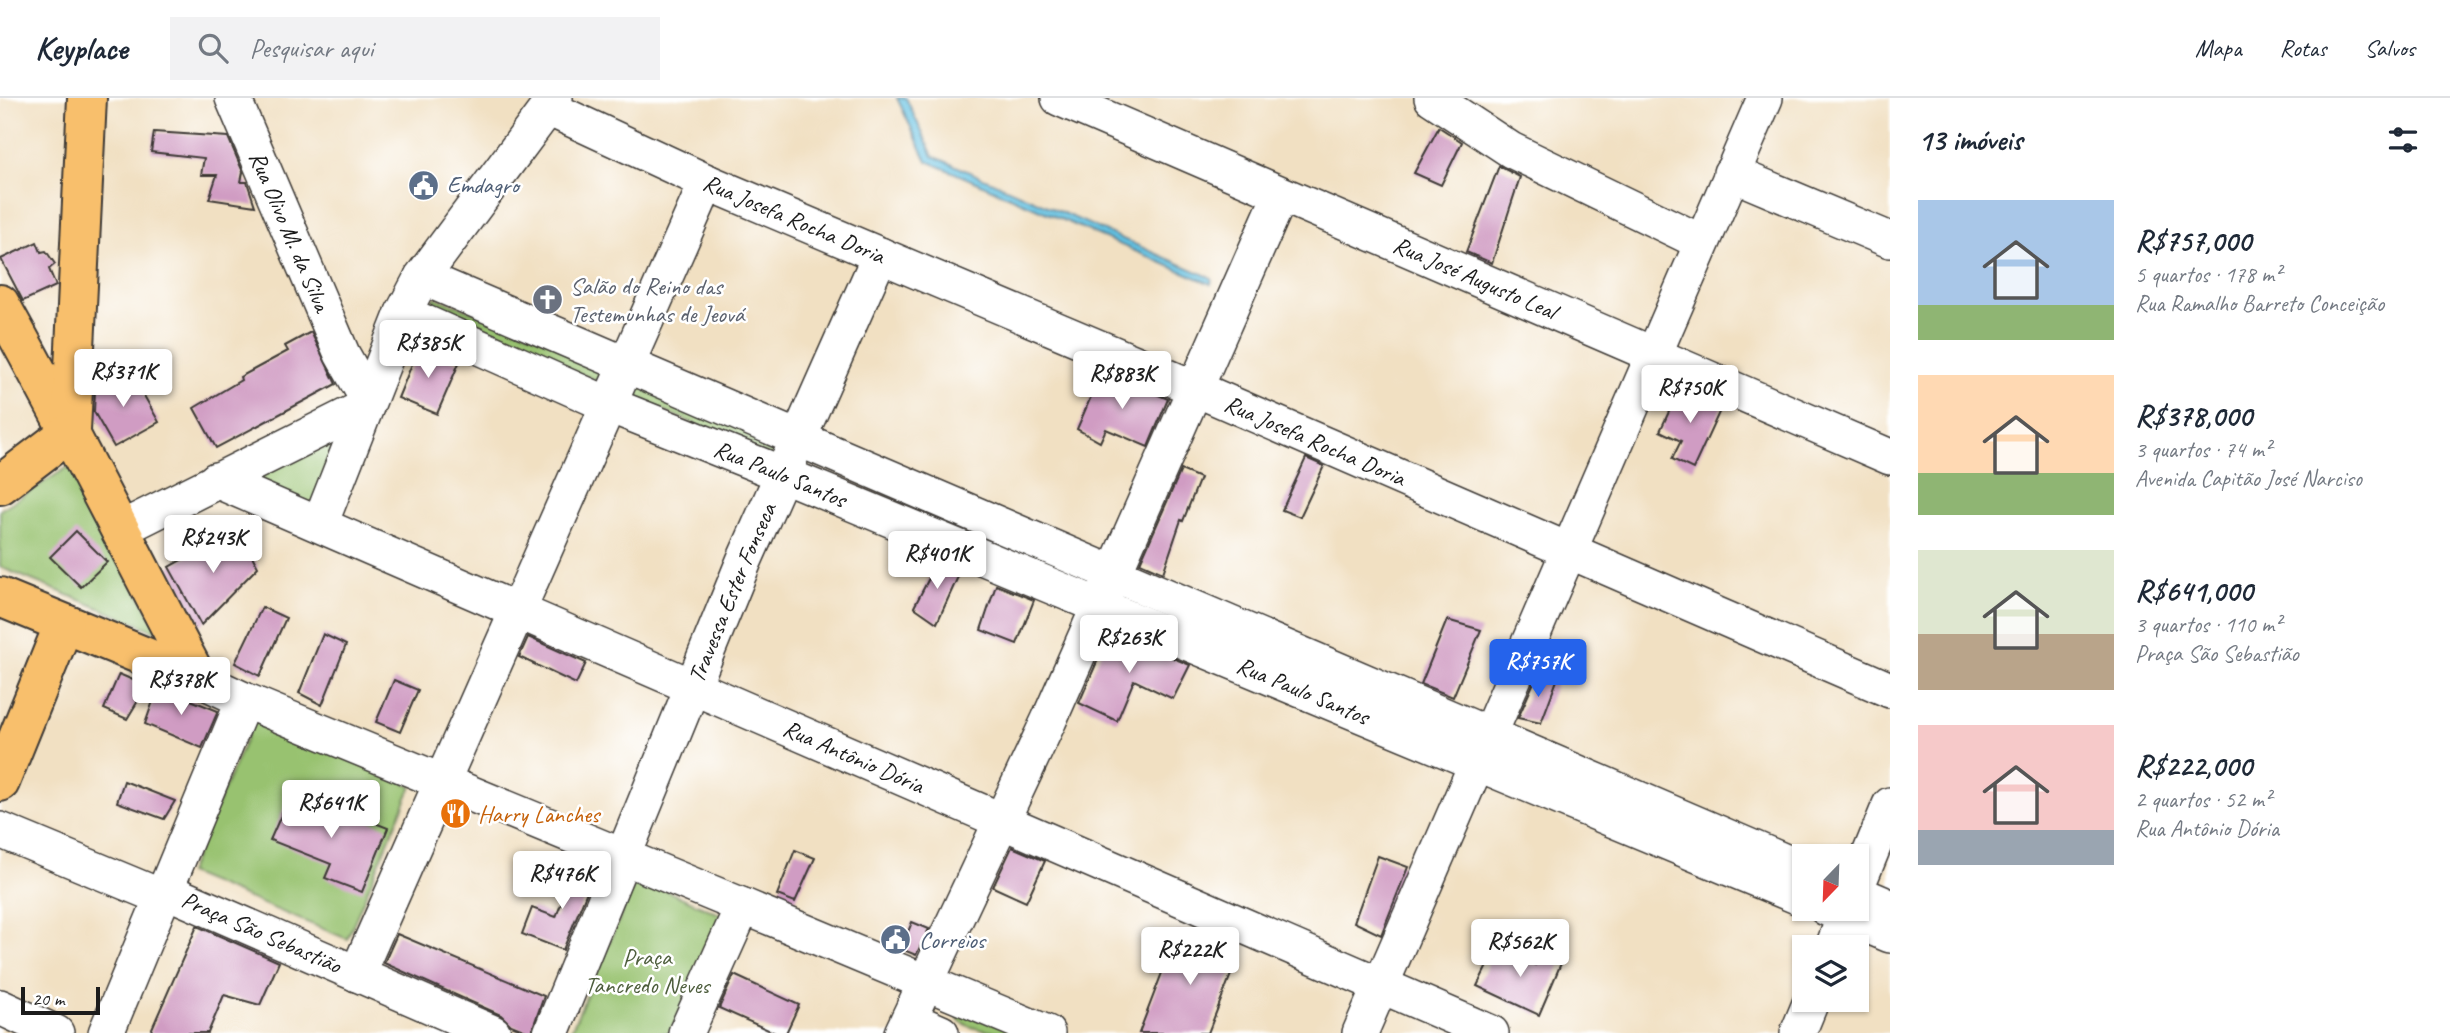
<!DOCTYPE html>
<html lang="pt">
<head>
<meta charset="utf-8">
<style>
  body { margin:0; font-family:Caveat,sans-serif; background:#f2f2f3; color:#1f2937; height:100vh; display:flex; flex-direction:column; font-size:26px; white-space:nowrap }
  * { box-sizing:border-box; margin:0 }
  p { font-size:23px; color:#747a83 }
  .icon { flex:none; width:38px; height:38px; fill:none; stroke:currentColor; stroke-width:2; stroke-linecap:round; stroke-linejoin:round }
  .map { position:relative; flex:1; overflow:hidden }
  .sheet { display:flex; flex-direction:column; background:#fff; width:560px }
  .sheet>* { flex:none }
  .needle { width:46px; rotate:203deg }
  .buttons { position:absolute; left:1792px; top:746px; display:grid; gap:14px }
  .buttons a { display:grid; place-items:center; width:77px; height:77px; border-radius:0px; background:#fff; box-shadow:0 2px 5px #0004; font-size:35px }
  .scale { position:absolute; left:21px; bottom:18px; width:79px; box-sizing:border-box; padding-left:7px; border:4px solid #1c1c1c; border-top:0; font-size:19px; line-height:24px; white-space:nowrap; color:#1c1c1c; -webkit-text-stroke:5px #fff; paint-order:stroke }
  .price { position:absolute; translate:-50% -60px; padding:0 16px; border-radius:7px; background:#fff; color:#222; font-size:23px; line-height:46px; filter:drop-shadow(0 2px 4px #0008) }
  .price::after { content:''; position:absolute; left:50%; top:42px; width:21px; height:16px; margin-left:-10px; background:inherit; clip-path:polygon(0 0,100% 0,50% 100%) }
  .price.selected { background:#2563eb; color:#fff }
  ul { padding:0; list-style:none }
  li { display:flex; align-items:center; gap:21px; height:175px; padding:0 28px }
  li span { display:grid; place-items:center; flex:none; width:196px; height:140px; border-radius:0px; color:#555 }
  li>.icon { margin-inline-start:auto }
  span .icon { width:84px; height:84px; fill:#fffc; stroke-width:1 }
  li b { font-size:30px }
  h2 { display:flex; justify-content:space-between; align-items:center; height:84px; padding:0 28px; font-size:30px }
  header { display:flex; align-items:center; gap:42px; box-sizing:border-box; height:98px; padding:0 35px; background:#fff; border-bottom:2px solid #e0e1e3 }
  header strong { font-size:33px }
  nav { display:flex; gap:38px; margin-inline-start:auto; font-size:24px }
  .search { width:490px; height:63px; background:#f2f2f3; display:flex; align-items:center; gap:18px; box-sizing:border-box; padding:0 24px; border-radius:0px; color:#747a83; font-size:26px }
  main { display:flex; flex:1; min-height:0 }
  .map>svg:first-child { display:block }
  .green { fill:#98c26f; stroke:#5a6f46; stroke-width:2 }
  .water { fill:#65c2e3; stroke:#406f80; stroke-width:2 }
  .building { fill:#d09cc3 }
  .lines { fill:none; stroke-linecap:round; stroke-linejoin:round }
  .minor-casing { stroke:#3c3935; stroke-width:38 }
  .major-casing { stroke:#3c3935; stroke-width:42 }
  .minor { stroke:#fff; stroke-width:35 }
  .major { stroke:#f8bf6c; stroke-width:38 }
  .labels { text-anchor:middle; stroke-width:5; stroke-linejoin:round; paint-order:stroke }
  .service-label { font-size:24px; fill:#4e5e75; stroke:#fff; text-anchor:start }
  .street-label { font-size:24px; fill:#1c1c1c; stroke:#fff }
  .worship-label { font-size:24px; fill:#5b616d; stroke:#fff; text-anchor:start }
  .food-label { font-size:24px; fill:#c56008; stroke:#fff; text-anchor:start }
  .park-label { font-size:24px; fill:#4e5e3d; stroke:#fff }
</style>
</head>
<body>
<header>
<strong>Keyplace</strong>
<div class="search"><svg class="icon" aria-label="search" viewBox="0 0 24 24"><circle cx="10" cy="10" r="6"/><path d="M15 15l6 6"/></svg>Pesquisar aqui</div>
<nav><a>Mapa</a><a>Rotas</a><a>Salvos</a></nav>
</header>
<main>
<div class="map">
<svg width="1890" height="935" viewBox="0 0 1890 935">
  <rect width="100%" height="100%" fill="#fff"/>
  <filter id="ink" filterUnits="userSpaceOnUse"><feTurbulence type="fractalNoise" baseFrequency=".0143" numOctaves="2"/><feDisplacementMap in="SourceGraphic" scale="14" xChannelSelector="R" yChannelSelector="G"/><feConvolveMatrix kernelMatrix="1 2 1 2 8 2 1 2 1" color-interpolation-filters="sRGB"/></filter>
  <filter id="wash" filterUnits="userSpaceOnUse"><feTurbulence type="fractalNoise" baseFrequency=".00686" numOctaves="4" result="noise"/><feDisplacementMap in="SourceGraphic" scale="28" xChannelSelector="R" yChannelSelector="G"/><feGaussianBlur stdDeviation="1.57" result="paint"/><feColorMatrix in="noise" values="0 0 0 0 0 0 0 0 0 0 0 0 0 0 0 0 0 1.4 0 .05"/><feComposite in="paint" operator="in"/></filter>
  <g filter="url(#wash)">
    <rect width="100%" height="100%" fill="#f1e0c2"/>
    <g class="green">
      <polygon points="434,199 616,268 607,287 432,215"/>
      <polygon points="630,272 792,343 783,364 620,294"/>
      <polygon points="350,330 315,413 238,381"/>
      <polygon points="70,368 160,535 0,469 0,412"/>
      <polygon points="255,620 412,688 347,841 188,775"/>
      <polygon points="637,780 722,817 671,935 570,935"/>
      <path d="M959,915L1031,935C1008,935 971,935 958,921Z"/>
    </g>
    <polygon class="water" points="897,0 906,0 933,58 1212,180 1211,186 927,63"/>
    <g id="blocks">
      <g class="building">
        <polygon points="1439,29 1462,44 1441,87 1414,75"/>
        <polygon points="154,34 228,39 243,74 241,84 247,84 255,108 209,101 217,77 201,77 204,60 151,54"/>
        <polygon points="1499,68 1520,79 1492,165 1466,154"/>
        <polygon points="37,144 41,154 46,153 55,166 49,171 56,188 23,203 1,161"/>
        <polygon points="311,234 336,286 216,350 194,310 241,282 240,279 288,253 285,248"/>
        <polygon points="419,249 459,265 437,316 398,300"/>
        <polygon points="130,273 159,324 114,349 94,314 95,293"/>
        <polygon points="1102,273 1168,301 1148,349 1106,331 1100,344 1077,331"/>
        <polygon points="1680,290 1722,308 1693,371 1672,361 1681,343 1660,333"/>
        <polygon points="1306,360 1324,368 1300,419 1282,412"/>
        <polygon points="1181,372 1200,380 1183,423 1181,422 1163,475 1140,465"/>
        <polygon points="76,433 107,464 81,489 50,459"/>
        <polygon points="226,437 236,453 246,447 258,469 201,527 169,469"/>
        <polygon points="938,463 961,472 937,525 914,509"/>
        <polygon points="996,487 1034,502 1017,546 981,532"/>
        <polygon points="262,509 286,520 260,578 235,565"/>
        <polygon points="1447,522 1481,532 1453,599 1421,586"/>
        <polygon points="1110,534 1190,567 1173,601 1134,582 1117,623 1079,605"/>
        <polygon points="323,536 346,547 322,607 299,595"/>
        <polygon points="528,539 586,565 576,586 519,559"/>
        <polygon points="1538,575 1557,582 1541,625 1518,620"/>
        <polygon points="119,576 147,588 127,621 104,611"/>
        <polygon points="394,582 418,592 400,634 376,624"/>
        <polygon points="161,590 218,613 202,650 145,626 157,592"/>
        <polygon points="124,683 175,703 164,721 117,704"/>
        <polygon points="290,697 355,722 357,718 388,730 362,794 325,780 331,766 270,742"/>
        <polygon points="1012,749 1045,763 1026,804 993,789"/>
        <polygon points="795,752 815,760 795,804 777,797"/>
        <polygon points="1378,758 1408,769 1381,837 1354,824"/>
        <polygon points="578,762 597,769 563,852 522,836 532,810 556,819"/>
        <polygon points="912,824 929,831 916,857 901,851"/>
        <polygon points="197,828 279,864 260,907 224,897 208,935 150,935"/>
        <polygon points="1178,833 1239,856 1208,935 1139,935"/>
        <polygon points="397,836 544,898 531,935 511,927 501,917 384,865"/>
        <polygon points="1497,848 1535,867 1540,855 1562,863 1539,917 1477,888"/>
        <polygon points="734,877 799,907 786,935 775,935 719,910"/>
      </g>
    </g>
  </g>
  <g filter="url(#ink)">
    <use href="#blocks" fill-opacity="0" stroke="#3c3935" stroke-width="2"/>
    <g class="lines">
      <defs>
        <g id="minor">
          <path id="s1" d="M233,0L342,256L368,302"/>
          <path id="s2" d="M1059,0L1890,359"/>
          <polyline points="1432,0 1511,52 1701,144"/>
          <path id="s3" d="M548,10L707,84L1194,290L1890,592"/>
          <polyline points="1731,75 1890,142"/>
          <polyline points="422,179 1804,772"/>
          <path id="s4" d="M403,215L607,306L782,376L1804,801"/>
          <path id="s5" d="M216,382L1491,935"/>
          <polyline points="320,426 403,215 422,179 555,0"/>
          <polyline points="119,432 365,309"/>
          <polyline points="197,580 244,602 743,808 686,935"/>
          <polyline points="0,732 164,800"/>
          <polyline points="1857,788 1890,707"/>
          <path id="s6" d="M167,793L493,935"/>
          <polyline points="1857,795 1890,809"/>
          <polyline points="743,808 1047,935"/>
          <polyline points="1826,810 1890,837"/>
          <polyline points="1833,849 1848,810"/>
          <polyline points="357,876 707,84"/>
          <polyline points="0,909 56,935"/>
          <polyline points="909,921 941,935"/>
          <polyline points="106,935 244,602"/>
          <path id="s7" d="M551,935L744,463L880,157"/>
          <polyline points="902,935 1049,622 1280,98"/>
          <polyline points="1360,935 1765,0"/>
          <polyline points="1798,935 1812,901"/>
        </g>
        <g id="major">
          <path d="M0,206C69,329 131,455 197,580"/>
          <polyline points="71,333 87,0"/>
          <polyline points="0,387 71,333"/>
          <polyline points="0,499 197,580"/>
          <polyline points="0,684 64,526"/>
        </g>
      </defs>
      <use href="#minor" class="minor-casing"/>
      <use href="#major" class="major-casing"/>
      <use href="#minor" class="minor"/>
      <use href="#major" class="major"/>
    </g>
  </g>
  <defs>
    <symbol id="civic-disc" viewBox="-11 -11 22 22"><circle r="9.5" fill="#5c6f8a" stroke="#fff"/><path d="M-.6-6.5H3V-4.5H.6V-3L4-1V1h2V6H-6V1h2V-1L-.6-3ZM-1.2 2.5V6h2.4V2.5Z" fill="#fff"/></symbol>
    <symbol id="church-disc" viewBox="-11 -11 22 22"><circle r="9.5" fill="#6b7280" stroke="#fff"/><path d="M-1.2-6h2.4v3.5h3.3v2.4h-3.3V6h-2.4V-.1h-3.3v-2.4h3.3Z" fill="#fff"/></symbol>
    <symbol id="restaurant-disc" viewBox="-11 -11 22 22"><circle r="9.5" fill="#e8710a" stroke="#fff"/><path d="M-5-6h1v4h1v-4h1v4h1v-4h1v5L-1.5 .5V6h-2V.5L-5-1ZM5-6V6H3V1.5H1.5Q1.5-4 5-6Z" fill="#fff"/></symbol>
  </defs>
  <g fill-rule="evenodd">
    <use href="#civic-disc" x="406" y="70" width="35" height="35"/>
    <use href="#church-disc" x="530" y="184" width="35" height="35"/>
    <use href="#restaurant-disc" x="438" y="698" width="35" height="35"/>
    <use href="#civic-disc" x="878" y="824" width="35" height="35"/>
  </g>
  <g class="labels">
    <g class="service-label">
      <text x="447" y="95">Emdagro</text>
      <text x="919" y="850">Correios</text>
    </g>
    <g class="street-label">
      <text dy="8" stroke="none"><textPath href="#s3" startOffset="270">Rua Josefa Rocha Doria</textPath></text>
      <text dy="8" stroke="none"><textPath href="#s1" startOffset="145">Rua Olivo M. da Silva</textPath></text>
      <text dy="8" stroke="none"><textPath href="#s2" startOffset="453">Rua José Augusto Leal</textPath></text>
      <text dy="8" stroke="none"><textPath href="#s3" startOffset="836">Rua Josefa Rocha Doria</textPath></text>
      <text dy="8" stroke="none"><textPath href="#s4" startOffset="410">Rua Paulo Santos</textPath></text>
      <text dy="8" stroke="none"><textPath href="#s7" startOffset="476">Travessa Ester Fonseca</textPath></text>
      <text dy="8" stroke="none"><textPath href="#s4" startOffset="976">Rua Paulo Santos</textPath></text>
      <text dy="8" stroke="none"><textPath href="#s5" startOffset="695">Rua Antônio Dória</textPath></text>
      <text dy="8" stroke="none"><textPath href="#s6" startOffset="103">Praça São Sebastião</textPath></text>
    </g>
    <g class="worship-label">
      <text x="570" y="196">Salão do Reino das<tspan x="570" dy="28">Testemunhas de Jeová</tspan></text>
    </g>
    <g class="food-label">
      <text x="478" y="724">Harry Lanches</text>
    </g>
    <g class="park-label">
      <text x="647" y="867">Praça<tspan x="647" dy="28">Tancredo Neves</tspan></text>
    </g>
  </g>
</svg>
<div class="buttons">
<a><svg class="needle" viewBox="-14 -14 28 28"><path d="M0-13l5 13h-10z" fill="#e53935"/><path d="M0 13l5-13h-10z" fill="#747a83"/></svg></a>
<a><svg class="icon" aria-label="layers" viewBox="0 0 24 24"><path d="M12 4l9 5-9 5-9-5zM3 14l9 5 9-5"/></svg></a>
</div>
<div class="scale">20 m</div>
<b class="price" style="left:428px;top:282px">R$385K</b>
<b class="price" style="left:123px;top:311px">R$371K</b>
<b class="price" style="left:1122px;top:313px">R$883K</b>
<b class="price" style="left:1690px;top:327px">R$750K</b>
<b class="price" style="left:213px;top:477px">R$243K</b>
<b class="price" style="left:937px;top:493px">R$401K</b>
<b class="price" style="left:1129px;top:577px">R$263K</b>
<b class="price selected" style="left:1538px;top:601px">R$757K</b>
<b class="price" style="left:181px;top:619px">R$378K</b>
<b class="price" style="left:331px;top:742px">R$641K</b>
<b class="price" style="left:562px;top:813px">R$476K</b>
<b class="price" style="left:1520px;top:881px">R$562K</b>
<b class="price" style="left:1190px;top:889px">R$222K</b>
</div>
<section class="sheet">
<h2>13 imóveis<svg class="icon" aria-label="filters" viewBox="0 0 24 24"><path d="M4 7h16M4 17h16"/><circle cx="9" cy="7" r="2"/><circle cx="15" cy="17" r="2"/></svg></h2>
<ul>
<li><span style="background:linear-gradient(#a9c7e8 75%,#8fb573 0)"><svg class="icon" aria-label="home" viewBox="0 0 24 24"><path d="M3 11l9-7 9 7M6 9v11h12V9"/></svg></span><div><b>R$757,000</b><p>5 quartos · 178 m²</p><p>Rua Ramalho Barreto Conceição</p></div></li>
<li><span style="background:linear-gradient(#ffd9b3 70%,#8fb573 0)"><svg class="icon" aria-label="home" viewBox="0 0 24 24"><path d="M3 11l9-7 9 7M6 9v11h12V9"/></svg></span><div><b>R$378,000</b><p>3 quartos · 74 m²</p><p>Avenida Capitão José Narciso</p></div></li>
<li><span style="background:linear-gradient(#dfe7d0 60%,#b9a48a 0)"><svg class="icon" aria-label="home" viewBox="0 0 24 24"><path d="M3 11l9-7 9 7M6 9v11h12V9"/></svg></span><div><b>R$641,000</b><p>3 quartos · 110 m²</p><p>Praça São Sebastião</p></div></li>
<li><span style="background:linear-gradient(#f6c9c9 75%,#9aa5b1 0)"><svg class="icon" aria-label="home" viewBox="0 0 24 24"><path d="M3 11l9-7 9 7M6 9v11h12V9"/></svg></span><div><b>R$222,000</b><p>2 quartos · 52 m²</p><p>Rua Antônio Dória</p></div></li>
</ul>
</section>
</main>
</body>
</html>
